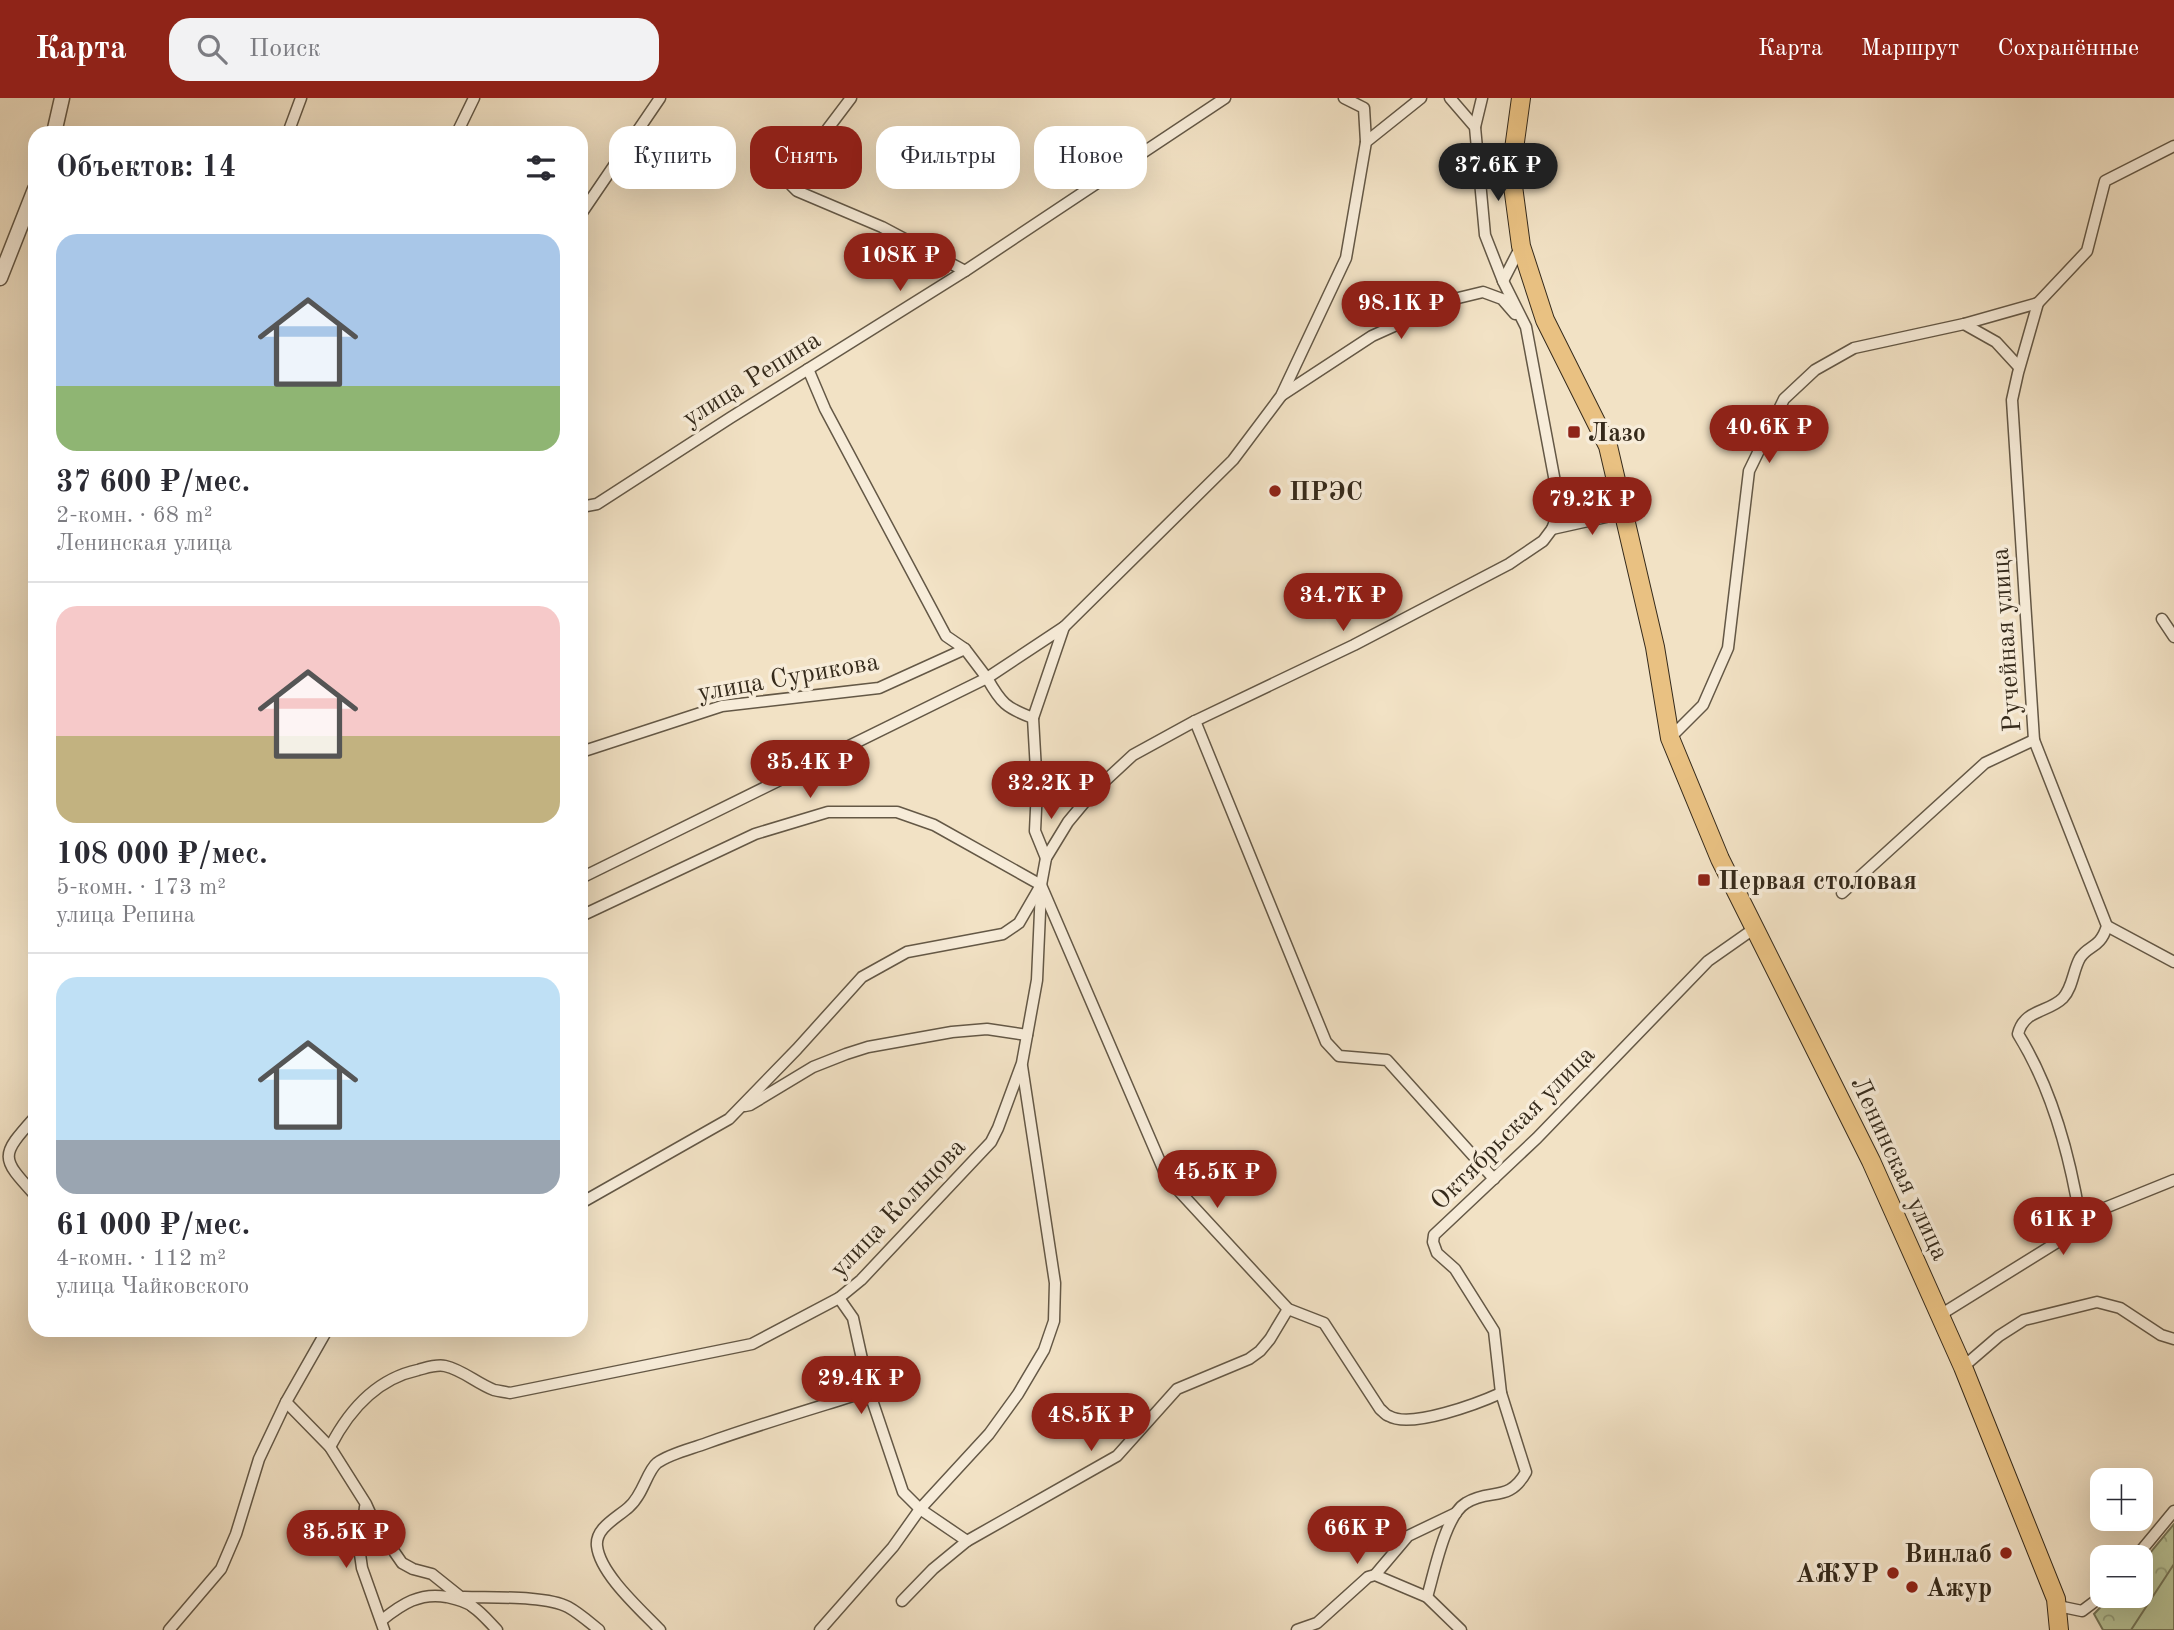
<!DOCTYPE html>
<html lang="ru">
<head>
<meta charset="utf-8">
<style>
  body { margin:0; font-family:"Old Standard TT",serif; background:#f2f2f3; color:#2b2b33; height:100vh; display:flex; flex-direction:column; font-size:26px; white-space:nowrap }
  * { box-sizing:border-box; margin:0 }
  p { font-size:23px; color:#7c7c81 }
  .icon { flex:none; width:38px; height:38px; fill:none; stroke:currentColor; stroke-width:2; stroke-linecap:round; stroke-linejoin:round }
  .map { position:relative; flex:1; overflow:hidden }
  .details { position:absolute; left:28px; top:28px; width:560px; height:1211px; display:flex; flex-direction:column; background:#fff; border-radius:21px; box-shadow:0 7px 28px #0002 }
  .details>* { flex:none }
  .guide { position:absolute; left:609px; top:28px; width:665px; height:63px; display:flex; gap:14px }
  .controls { position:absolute; left:2090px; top:1370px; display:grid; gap:14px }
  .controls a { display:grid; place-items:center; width:63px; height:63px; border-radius:14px; background:#fff; box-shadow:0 7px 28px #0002; font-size:35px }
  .price { position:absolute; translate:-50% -60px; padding:0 16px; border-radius:24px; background:#8f2418; color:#fff; font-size:23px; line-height:46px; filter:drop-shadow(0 2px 4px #0008) }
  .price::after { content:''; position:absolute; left:50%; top:42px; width:21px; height:16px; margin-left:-10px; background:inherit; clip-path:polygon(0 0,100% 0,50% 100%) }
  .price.on { background:#222; color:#fff }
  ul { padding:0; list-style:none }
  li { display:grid; align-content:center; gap:14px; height:371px; padding:0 28px }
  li+li { border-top:2px solid #e1e1e2 }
  li span { display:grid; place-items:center; height:217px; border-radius:21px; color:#555 }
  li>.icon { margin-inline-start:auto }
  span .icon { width:126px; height:126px; fill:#fffc; stroke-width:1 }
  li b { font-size:30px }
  h2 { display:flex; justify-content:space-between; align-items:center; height:84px; padding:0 28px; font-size:30px }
  .pill { padding:0 24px; border-radius:21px; background:#fff; box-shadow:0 7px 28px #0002; font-size:24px; line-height:63px }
  .pill.on { background:#8f2418; color:#fff }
  header { display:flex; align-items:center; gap:42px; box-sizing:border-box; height:98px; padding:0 35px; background:#8f2418; color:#fff }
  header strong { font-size:33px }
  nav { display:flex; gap:38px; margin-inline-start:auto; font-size:24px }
  .search { width:490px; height:63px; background:#f2f2f3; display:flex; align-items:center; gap:18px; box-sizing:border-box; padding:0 24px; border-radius:21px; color:#7c7c81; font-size:26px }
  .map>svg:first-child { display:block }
  .forest { fill:url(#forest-crowns); stroke:#777658; stroke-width:2 }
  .park { fill:#b9c396; stroke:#777658; stroke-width:2 }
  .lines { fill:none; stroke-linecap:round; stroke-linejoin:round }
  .minor-casing { stroke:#645846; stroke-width:13 }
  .tertiary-casing { stroke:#645846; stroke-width:17 }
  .primary-casing { stroke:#352a1b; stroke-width:20 }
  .minor { stroke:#f7ecd9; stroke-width:10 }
  .tertiary { stroke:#f7ecd9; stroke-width:14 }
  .primary { stroke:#e9c182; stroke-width:18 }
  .poi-dot { fill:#8f2418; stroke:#f7ecd9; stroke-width:2.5 }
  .labels { text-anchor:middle; stroke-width:7; stroke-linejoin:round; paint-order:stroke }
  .street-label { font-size:26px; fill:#352a1b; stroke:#f7ecd9 }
  .poi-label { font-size:26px; font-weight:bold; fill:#352a1b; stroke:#f7ecd9; text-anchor:start }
</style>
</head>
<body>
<header>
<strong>Карта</strong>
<div class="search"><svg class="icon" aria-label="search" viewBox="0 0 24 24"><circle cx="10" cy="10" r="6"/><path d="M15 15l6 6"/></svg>Поиск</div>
<nav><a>Карта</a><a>Маршрут</a><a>Сохранённые</a></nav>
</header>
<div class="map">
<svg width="2174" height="1532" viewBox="0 0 2174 1532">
  <defs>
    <pattern id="forest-crowns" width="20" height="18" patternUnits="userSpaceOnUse" patternTransform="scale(1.75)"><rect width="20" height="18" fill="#b9c396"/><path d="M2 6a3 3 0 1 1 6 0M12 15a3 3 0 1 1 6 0" fill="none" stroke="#979f7a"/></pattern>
  </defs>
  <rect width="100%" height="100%" fill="#f2e2c5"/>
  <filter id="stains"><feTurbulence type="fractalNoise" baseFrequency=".00286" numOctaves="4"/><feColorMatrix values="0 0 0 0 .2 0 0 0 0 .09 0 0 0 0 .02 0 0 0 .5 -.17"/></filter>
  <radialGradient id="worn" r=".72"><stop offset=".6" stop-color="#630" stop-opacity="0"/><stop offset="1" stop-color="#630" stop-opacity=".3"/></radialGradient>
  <polygon class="forest" points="2174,1426 2174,1532 2103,1532 2094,1516 2111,1498 2140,1498 2140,1467"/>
  <polygon class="park" points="2174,1466 2174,1532 2131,1532"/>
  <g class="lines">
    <defs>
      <g id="minor">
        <polyline points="851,0 792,78 791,87 797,93 882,129 965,173"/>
        <polyline points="1344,0 1364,10 1366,44"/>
        <polyline points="1475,29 1482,0"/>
        <polyline points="288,35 301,0"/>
        <polyline points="457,35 474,0"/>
        <polyline points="581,116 660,0"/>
        <polyline points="1503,183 1521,148"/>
        <polyline points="1964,226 2038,205"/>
        <polyline points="808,271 825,311 946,538 965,551"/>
        <polyline points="1282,297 1372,238 1454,201 1483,194 1502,201 1515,216"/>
        <polyline points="581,409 597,406 730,320 965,173 1225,0"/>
        <polyline points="1552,431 1624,415"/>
        <polyline points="2162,521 2174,539"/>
        <polyline points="1064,529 1233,362 1281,298 1346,160 1366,44 1421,0"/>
        <polyline points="1195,623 1326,944 1339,958 1387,962 1494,1081"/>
        <polyline points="1670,640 1703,607 1728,550 1749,373 1784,301 1815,272 1854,250 1964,226 1996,244 2019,269"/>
        <polyline points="581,654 722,608 879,590 965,551 987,580 1064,529 1033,620"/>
        <polyline points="1037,690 1035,733 1046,760"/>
        <path d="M581,780L987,580C1001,605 1006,610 1033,620L1037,690L1093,694"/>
        <polyline points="1842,795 1985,665 2034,642"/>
        <path d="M581,818L755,736L828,714H897L934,727L1041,787L1167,1080L1288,1211L1324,1225L1380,1311C1383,1313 1385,1317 1389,1318C1411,1331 1479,1305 1501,1295"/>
        <polyline points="2107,828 2174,864"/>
        <polyline points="745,1008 750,1007 813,969 846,956 868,949 952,934 987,931 1027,937"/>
        <path d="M35,1019C0,1058 0,1059 35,1097"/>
        <polyline points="581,1105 729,1021 797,951 862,879 907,854 1003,836 1019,825 1041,787 1046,760 1068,724 1093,694 1133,657 1195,623 1354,547 1509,466 1543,443 1552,431 1557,418 1555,384 1526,229 1503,183 1485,137 1475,29 1450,0"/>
        <path d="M2080,1120C2070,1059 2051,989 2018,936C2024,911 2048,915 2063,900C2073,889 2073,872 2080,860C2088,847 2100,851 2107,828L2034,642L2012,302L2018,275L2038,205L2087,153L2105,83L2174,48"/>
        <polyline points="839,1200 853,1220 869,1293 903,1394 920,1411 967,1443"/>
        <polyline points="1940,1217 2072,1135 2080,1120 2174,1082"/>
        <polyline points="1963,1269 1999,1238 2024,1222 2097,1204 2120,1210 2161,1237 2174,1241"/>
        <polyline points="286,1304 330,1349 366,1406 375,1426 402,1465 413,1471 432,1476 472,1508"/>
        <path d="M330,1349C349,1312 376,1281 418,1272C426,1270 436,1266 445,1268C463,1272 476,1285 494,1292C499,1293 505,1294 510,1295L752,1246L839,1200L861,1182L974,1062L991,1044L998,1030L1022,965L1037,882L1041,791"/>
        <polyline points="365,1409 360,1456 362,1470 384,1532"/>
        <polyline points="2135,1460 2174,1413"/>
        <polyline points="1375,1477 1408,1438 1456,1415"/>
        <path d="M464,1499C490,1500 546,1497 568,1509C579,1515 589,1524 599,1532"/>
        <path d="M1427,1499C1434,1476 1445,1417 1466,1405C1490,1390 1509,1405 1526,1374L1501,1295L1494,1233L1455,1171L1437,1155L1433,1144L1434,1137L1537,1040L1708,863L1755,830"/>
        <polyline points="902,1503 933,1471 967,1443 1117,1358 1177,1291 1249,1261 1260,1253 1270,1241 1288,1211"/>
        <polyline points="2058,1508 2082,1513 2102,1498"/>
        <path d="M382,1522C402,1506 420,1494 447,1499C456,1501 466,1503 473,1509C482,1515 489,1524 497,1532"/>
        <polyline points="169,1532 221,1471 236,1436 259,1361 286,1304 327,1232"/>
        <path d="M660,1532C641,1512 600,1476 597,1448C595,1430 617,1420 629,1409C643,1397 647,1373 657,1365C671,1355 691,1351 707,1345C760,1326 815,1310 869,1293"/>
        <polyline points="820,1532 893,1449 920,1411 989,1336 1018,1296 1044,1252 1054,1223 1055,1185 1022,968"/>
        <polyline points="1297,1532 1317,1525 1368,1479 1375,1477 1427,1499 1461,1532"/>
      </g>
      <g id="tertiary">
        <polyline points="54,35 62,0"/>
        <polyline points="0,180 35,91"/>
      </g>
      <polyline id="primary" points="1521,0 1511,73 1521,148 1545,222 1608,348 1655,549 1670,640 1720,761 1871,1063 1963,1269 2056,1501 2059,1532"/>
    </defs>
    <use href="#minor" class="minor-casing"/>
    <use href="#tertiary" class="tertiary-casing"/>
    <use href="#primary" class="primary-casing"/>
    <use href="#minor" class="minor"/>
    <use href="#tertiary" class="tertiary"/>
    <use href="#primary" class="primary"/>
  </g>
  <g class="poi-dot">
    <rect x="1567" y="327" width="14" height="14" rx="3.5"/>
    <circle cx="1275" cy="393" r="7"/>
    <rect x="1697" y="775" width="14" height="14" rx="3.5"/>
    <circle cx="2006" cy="1455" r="7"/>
    <circle cx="1893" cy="1475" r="7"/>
    <circle cx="1912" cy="1489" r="7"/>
  </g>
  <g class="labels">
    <g class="street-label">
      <text transform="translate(751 280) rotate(-32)" y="9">улица Репина</text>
      <text transform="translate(2005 542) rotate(-94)" y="9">Ручейная улица</text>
      <text transform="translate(788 578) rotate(-10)" y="9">улица Сурикова</text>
      <text transform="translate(1512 1029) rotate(-45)" y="9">Октябрьская улица</text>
      <text transform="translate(1901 1070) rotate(65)" y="9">Ленинская улица</text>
      <text transform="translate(897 1109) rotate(-46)" y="9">улица Кольцова</text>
    </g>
    <g class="poi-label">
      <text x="1588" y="343">Лазо</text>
      <text x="1289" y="402">ПРЭС</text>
      <text x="1718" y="791">Первая столовая</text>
      <text x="1992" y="1464" text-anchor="end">Винлаб</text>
      <text x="1879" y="1484" text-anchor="end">АЖУР</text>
      <text x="1926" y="1498">Ажур</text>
    </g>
  </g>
  <rect width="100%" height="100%" filter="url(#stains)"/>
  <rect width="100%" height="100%" fill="url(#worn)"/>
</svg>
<div class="controls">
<a>+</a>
<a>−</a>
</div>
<b class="price on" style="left:1498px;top:105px">37.6K ₽</b>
<b class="price" style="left:900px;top:195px">108K ₽</b>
<b class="price" style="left:1401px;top:243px">98.1K ₽</b>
<b class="price" style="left:1769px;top:367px">40.6K ₽</b>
<b class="price" style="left:1592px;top:439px">79.2K ₽</b>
<b class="price" style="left:1343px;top:535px">34.7K ₽</b>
<b class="price" style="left:810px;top:702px">35.4K ₽</b>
<b class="price" style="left:1051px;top:723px">32.2K ₽</b>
<b class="price" style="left:1217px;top:1112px">45.5K ₽</b>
<b class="price" style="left:2063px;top:1159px">61K ₽</b>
<b class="price" style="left:861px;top:1318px">29.4K ₽</b>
<b class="price" style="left:1091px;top:1355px">48.5K ₽</b>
<b class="price" style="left:1357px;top:1468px">66K ₽</b>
<b class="price" style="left:346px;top:1472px">35.5K ₽</b>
<div class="guide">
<a class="pill">Купить</a>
<a class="pill on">Снять</a>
<a class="pill">Фильтры</a>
<a class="pill">Новое</a>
</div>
<section class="details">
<h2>Объектов: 14<svg class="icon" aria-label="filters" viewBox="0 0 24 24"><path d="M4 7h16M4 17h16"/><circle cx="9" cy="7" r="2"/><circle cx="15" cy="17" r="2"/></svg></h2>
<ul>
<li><span style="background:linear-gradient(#a9c7e8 70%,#8fb573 0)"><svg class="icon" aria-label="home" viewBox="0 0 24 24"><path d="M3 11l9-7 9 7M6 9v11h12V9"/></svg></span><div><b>37 600 ₽/мес.</b><p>2-комн. · 68 m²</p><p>Ленинская улица</p></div></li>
<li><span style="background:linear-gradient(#f6c9c9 60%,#c2b280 0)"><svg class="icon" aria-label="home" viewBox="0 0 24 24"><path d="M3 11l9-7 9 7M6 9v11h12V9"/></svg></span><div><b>108 000 ₽/мес.</b><p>5-комн. · 173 m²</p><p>улица Репина</p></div></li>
<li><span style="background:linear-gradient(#bfe0f5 75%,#9aa5b1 0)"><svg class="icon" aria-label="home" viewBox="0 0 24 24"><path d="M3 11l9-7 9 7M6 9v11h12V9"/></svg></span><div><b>61 000 ₽/мес.</b><p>4-комн. · 112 m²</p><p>улица Чайковского</p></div></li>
</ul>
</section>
</div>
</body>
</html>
